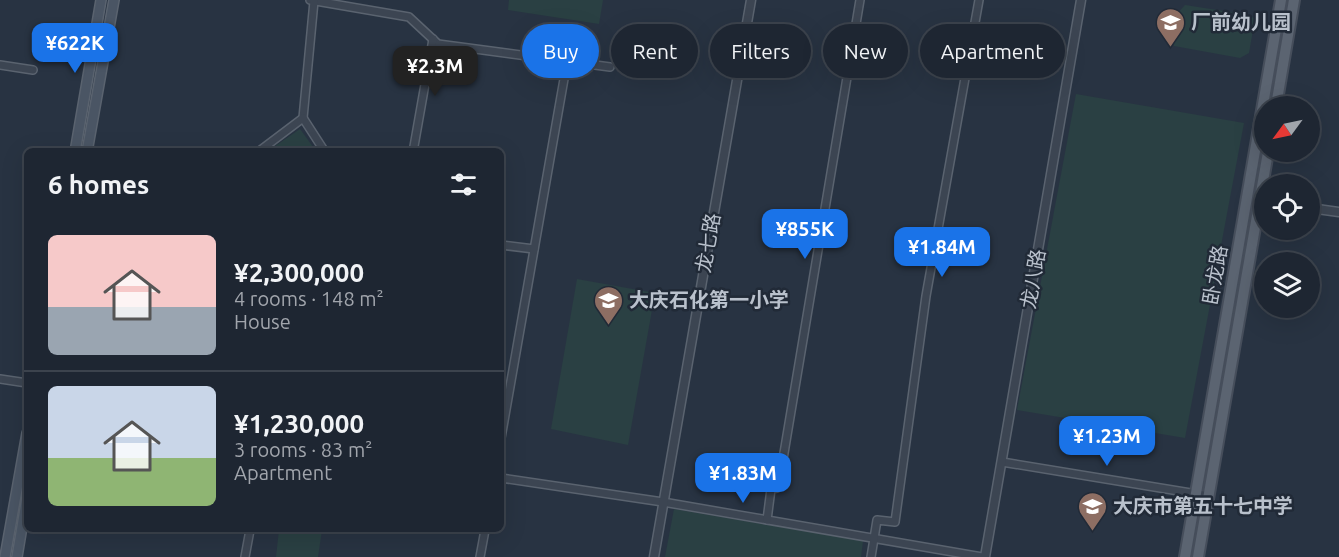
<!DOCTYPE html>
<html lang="en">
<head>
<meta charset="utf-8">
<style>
  body { margin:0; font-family:Ubuntu,"Noto Sans SC",sans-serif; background:#2b323e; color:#f1f3f6; height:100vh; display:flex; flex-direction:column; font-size:22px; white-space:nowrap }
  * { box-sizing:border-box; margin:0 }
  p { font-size:20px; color:#a1a5ac }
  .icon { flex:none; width:33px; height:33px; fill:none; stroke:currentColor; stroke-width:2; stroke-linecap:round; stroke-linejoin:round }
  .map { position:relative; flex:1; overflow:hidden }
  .panel { position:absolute; left:24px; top:148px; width:480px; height:384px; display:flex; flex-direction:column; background:#1e2632; border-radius:9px; box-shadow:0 6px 24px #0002,0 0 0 2px #3c434d }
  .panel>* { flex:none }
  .hud { position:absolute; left:522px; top:24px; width:570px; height:54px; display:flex; gap:12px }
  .needle { width:39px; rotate:237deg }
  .tools { position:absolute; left:1254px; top:96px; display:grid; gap:12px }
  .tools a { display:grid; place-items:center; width:66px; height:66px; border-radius:50%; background:#1e2632; box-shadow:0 6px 24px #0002,0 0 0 2px #3c434d; font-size:30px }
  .price { position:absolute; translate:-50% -51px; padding:0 14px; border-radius:12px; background:#1a73e8; color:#fff; font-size:20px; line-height:39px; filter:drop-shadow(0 2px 3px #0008) }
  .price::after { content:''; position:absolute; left:50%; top:36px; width:18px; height:14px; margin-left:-9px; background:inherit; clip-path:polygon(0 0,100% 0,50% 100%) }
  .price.active { background:#222; color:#fff }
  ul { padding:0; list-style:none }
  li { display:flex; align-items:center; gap:18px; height:150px; padding:0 24px }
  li+li { border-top:2px solid #3c434d }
  li span { display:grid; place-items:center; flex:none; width:168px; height:120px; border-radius:9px; color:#555 }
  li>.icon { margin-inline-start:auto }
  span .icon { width:72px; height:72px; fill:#fffc; stroke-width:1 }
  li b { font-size:26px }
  h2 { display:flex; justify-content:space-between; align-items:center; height:72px; padding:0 24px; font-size:26px }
  .pill { padding:0 21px; border-radius:27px; background:#1e2632; box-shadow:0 6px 24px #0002,0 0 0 2px #3c434d; font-size:21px; line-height:54px }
  .pill.active { background:#1a73e8; color:#fff }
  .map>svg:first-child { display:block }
  .green { fill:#2a4043 }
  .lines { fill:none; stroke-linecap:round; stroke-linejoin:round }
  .minor-casing { stroke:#5a636f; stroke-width:10 }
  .tertiary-casing { stroke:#5a636f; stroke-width:11 }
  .secondary-casing { stroke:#5a636f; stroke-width:12 }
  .primary-casing { stroke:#464e5b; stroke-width:14 }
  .minor { stroke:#3c4552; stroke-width:7 }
  .tertiary { stroke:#3c4552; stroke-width:8 }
  .secondary { stroke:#4a5564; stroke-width:9 }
  .primary { stroke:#5b6471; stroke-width:10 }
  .labels { text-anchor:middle; stroke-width:5; stroke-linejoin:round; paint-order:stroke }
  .poi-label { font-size:20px; font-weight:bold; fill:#b9c1cc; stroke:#212a37; text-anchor:start }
  .street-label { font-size:20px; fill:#b9c1cc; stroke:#212a37 }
</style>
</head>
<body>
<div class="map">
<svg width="1339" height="557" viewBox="0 0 1339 557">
  <rect width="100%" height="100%" fill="#283342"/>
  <g class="green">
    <polygon points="509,0 603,0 599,24 508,10"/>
    <polygon points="1185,5 1249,15 1255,19 1249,53 1240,58 1174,46 1170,36 1173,31 1176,15"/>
    <polygon points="1076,94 1244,123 1185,438 1017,410"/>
    <polygon points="300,129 316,151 268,151"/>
    <polygon points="577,279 655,293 628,445 551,429"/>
    <polygon points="674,509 863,541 861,557 665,557"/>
    <polygon points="279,530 322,530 318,557 276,557"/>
  </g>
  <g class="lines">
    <defs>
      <g id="minor">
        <polyline points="310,0 409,17 438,44 610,67"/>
        <polyline points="0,65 33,70"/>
        <polyline points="303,118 314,1"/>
        <polyline points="258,152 303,118 325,152"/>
        <polyline points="413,152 433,39"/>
        <polyline points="501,245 534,249"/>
        <polyline points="0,379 27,383"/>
        <polyline points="501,438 567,62"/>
        <polyline points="1002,462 1209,496"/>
        <polyline points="501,478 663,502 982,557"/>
        <polyline points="767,520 771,489 777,488 782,465 860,0"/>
        <polyline points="245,557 250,530"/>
        <polyline points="480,557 485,530"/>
        <polyline points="871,557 877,520 895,522 926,296 979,0"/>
      </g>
      <g id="tertiary">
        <polyline points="1310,208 1339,212"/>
        <polyline points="654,557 751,0"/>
        <polyline points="985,557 1081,0"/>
      </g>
      <g id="secondary">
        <polyline points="75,152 101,0"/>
        <polyline points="87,152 114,0"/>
        <polyline points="5,557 27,433"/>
        <polyline points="17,557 27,497"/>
      </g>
      <g id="primary">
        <polyline points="1276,106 1294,0"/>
        <polyline points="1185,557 1281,0"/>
        <polyline points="1198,557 1268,152"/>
      </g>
    </defs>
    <use href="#minor" class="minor-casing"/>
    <use href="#tertiary" class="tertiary-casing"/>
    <use href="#secondary" class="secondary-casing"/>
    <use href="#primary" class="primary-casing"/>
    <use href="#minor" class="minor"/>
    <use href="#tertiary" class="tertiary"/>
    <use href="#secondary" class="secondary"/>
    <use href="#primary" class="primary"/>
  </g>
  <defs>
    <symbol id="school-pin" viewBox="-11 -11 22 30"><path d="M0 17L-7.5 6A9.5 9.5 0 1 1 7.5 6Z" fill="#8d6e63" stroke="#212a37"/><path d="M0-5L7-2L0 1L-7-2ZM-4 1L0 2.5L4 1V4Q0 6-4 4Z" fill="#fff"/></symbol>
  </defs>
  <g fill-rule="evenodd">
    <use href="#school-pin" x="1154" y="6" width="33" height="45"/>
    <use href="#school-pin" x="592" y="284" width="33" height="45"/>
    <use href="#school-pin" x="1076" y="490" width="33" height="45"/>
  </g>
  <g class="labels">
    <g class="poi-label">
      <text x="1191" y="29">厂前幼儿园</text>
      <text x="629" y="307">大庆石化第一小学</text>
      <text x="1113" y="513">大庆市第五十七中学</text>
    </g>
    <g class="street-label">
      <text transform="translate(708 243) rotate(-80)" y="7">龙七路</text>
      <text transform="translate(1215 275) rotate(-80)" y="7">卧龙路</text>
      <text transform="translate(1033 279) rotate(-80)" y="7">龙八路</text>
    </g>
  </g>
</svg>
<div class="tools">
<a><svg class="needle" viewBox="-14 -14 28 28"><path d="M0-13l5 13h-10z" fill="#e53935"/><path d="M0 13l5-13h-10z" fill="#a1a5ac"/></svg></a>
<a><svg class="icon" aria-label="locate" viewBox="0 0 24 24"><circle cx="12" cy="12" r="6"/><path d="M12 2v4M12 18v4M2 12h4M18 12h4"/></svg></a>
<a><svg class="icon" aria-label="layers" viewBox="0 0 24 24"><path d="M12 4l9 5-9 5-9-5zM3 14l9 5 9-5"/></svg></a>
</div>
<b class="price" style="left:75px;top:74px">¥622K</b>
<b class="price active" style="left:435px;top:97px">¥2.3M</b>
<b class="price" style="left:805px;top:260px">¥855K</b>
<b class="price" style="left:942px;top:278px">¥1.84M</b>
<b class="price" style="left:1107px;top:467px">¥1.23M</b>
<b class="price" style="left:743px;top:504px">¥1.83M</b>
<div class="hud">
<a class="pill active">Buy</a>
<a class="pill">Rent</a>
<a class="pill">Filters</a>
<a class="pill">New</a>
<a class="pill">Apartment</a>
</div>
<section class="panel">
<h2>6 homes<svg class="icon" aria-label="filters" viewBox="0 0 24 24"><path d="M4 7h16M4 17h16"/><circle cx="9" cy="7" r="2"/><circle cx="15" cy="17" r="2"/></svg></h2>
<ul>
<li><span style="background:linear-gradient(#f6c9c9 60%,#9aa5b1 0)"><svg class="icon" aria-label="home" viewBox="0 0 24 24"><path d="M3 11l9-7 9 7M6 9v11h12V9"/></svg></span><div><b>¥2,300,000</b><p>4 rooms · 148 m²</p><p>House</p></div></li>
<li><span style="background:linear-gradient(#c9d6e8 60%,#8fb573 0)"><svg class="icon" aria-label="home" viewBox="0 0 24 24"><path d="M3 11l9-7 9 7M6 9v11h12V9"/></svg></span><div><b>¥1,230,000</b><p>3 rooms · 83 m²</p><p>Apartment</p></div></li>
</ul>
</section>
</div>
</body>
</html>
